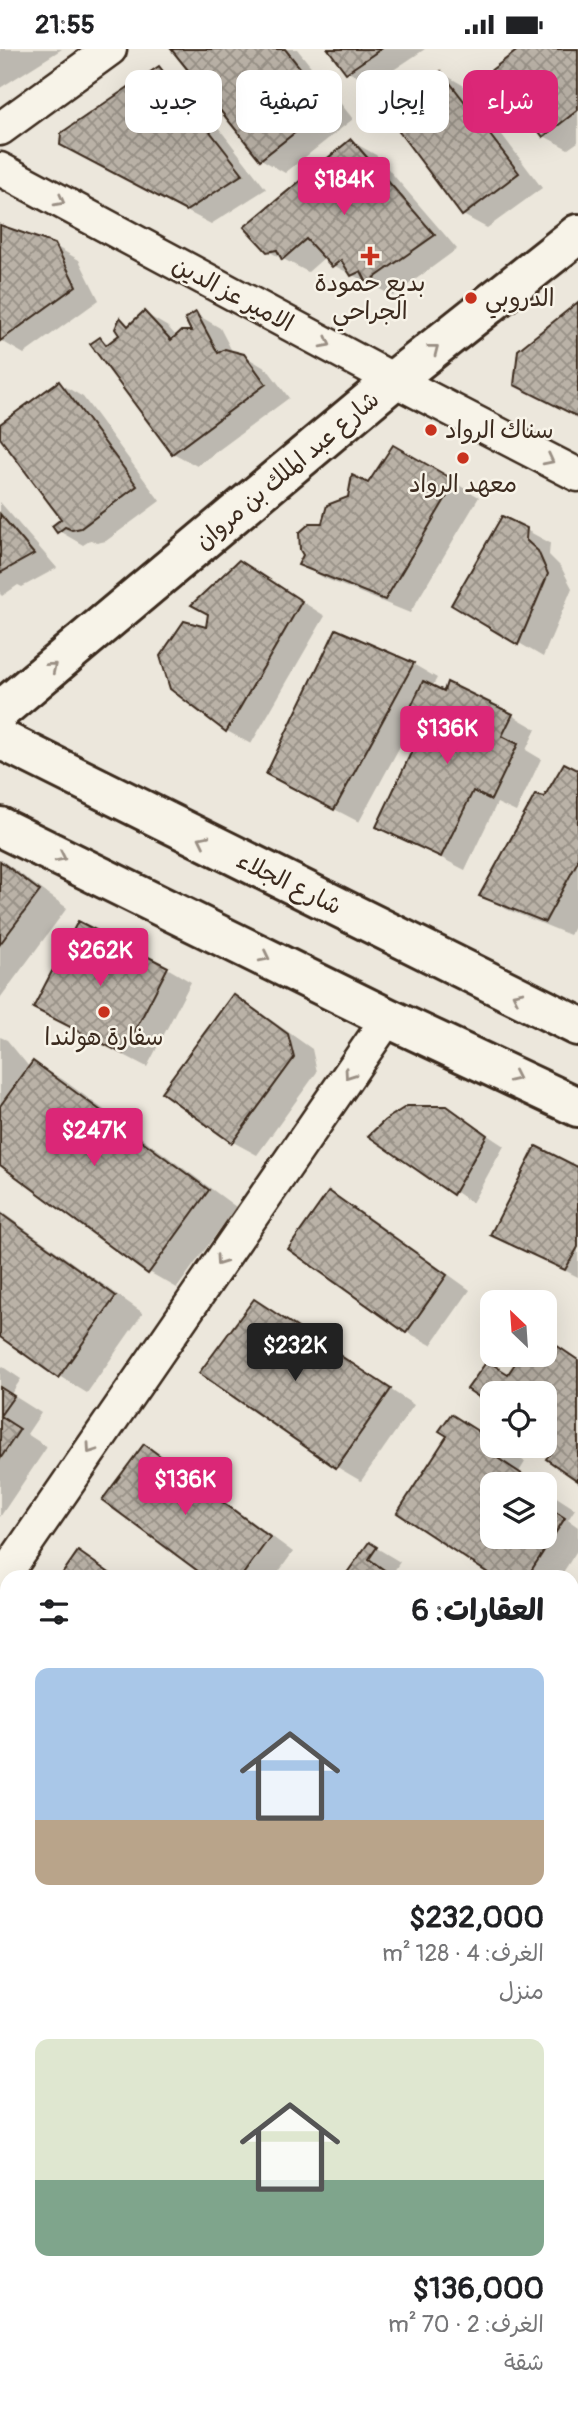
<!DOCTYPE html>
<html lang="ar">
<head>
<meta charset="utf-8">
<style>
  body { margin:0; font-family:Pangolin,"Playpen Sans Arabic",sans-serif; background:#f6f6f6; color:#202124; direction:rtl; height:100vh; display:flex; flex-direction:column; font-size:26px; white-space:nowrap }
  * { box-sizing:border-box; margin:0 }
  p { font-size:23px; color:#757577 }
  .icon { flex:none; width:38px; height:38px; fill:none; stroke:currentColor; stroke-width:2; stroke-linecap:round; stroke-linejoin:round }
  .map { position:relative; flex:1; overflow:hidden; direction:ltr }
  .side { position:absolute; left:0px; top:1521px; width:579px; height:842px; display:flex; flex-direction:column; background:#fff; border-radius:21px 21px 0 0; box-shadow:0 7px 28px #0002; direction:rtl }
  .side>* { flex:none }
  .banner { position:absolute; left:21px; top:21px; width:537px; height:63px; direction:rtl; display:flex; gap:14px }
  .needle { width:46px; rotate:335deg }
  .tools { position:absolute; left:480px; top:1241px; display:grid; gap:14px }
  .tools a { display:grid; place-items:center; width:77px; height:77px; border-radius:14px; background:#fff; box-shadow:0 7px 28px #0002; font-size:35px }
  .price { position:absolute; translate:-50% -60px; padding:0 16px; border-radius:7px; background:#db2777; color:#fff; font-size:23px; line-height:46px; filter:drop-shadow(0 2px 4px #0008) }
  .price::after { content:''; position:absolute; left:50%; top:42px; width:21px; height:16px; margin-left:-10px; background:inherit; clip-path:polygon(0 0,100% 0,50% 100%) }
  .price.current { background:#222; color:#fff }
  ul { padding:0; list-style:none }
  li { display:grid; align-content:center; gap:14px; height:371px; padding:0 35px }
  li span { display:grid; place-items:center; height:217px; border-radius:14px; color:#555 }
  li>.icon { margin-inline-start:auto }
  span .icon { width:126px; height:126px; fill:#fffc; stroke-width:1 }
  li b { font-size:30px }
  h2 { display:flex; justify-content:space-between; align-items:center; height:84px; padding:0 35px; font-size:30px }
  .tag { padding:0 24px; border-radius:14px; background:#fff; box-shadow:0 7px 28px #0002; font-size:24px; line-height:63px }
  .tag.current { background:#db2777; color:#fff }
  .status { display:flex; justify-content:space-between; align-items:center; height:49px; padding:0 35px; background:#fff; direction:ltr }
  .status svg { height:19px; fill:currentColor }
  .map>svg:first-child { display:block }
  .built { fill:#ddd7cc }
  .shadow { fill:#0003 }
  .building { fill:url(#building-cross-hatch); stroke:#3b2a1e; stroke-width:2 }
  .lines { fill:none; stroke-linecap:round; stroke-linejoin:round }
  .service-casing { stroke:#3b2a1e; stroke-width:21 }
  .minor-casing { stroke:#3b2a1e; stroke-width:37 }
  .tertiary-casing { stroke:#3b2a1e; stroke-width:44 }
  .secondary-casing { stroke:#3b2a1e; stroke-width:44 }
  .service { stroke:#f7f3e8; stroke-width:16 }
  .minor { stroke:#f7f3e8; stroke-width:32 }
  .tertiary { stroke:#f7f3e8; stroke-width:38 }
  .secondary { stroke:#f7f3e8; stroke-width:38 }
  .oneway { stroke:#998e83 }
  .poi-dot { fill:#c8321e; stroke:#f7f3e8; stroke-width:2.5 }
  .labels { text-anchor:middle; stroke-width:5; stroke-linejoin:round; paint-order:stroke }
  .poi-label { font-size:24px; fill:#3b2a1e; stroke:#f7f3e8 }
  .street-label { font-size:24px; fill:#3b2a1e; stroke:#f7f3e8 }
</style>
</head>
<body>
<div class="status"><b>21:55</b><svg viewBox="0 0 49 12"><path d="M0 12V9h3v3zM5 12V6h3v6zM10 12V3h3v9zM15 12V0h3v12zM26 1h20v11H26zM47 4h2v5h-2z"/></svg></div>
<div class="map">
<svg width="578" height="2361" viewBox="0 0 578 2361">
  <defs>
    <pattern id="building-cross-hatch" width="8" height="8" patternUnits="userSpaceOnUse" patternTransform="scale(1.75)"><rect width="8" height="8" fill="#bab2a7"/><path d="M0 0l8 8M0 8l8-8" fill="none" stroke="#989187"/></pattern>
  </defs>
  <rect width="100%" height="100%" fill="#ece7dc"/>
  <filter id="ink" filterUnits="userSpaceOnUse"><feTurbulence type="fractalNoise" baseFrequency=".0143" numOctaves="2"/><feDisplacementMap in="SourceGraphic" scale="14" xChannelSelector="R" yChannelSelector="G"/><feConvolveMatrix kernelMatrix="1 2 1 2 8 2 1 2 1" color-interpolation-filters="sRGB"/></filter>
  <g filter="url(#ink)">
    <polygon class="built" points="0,1984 7,1988 7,2278 0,2287"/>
    <g class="shadow">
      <polygon points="0,0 62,0 0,39"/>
      <polygon points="173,0 297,0 353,70 285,124 261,110"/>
      <polygon points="331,0 425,0 371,36 347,22"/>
      <polygon points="522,0 578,0 578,93 568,100 544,87 523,59 503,47"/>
      <polygon points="159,19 183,33 266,140 211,175 86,109"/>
      <polygon points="442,24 466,38 542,139 487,179 463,166"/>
      <polygon points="351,92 376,106 457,200 393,247 333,216 325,208 308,223 268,202"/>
      <polygon points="0,178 55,197 79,211 99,251 24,305 0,291"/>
      <polygon points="144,264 168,278 177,288 194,283 196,265 220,279 233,304 243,306 268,321 289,349 197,417 173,404 101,290 109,295 122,287 121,271 130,277"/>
      <polygon points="59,334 83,348 160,452 106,492 97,494 91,491 83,496 59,482 63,471 0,386 0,377"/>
      <polygon points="394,398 479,448 410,564 324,529 300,515 323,476 349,449 369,437"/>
      <polygon points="0,453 57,519 22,538 18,536 2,547 0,545"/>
      <polygon points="525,482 527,500 528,482 550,494 549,506 561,518 572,539 543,608 453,555"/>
      <polygon points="263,528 325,567 251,695 227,682 207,580"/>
      <polygon points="337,582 413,615 437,629 432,638 512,666 536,680 526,701 541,710 516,763 497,754 465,821 379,777 429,671 418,664 359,773 292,738"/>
      <polygon points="578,722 578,870 570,886 506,860 482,846 545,750"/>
      <polygon points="0,810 67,859 0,949"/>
      <polygon points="167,919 191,933 147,1018 59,972"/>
      <polygon points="233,947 257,961 312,1000 317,1023 257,1106 233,1093"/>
      <polygon points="0,988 7,991 30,1019 34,1014 62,1030 236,1158 177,1239 149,1223 0,1114"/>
      <polygon points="446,1059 504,1097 472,1154 371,1086"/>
      <polygon points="578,1120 578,1228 492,1185"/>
      <polygon points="330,1144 354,1158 470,1241 431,1296 407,1283"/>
      <polygon points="0,1162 143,1264 87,1344 59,1327 0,1286"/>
      <polygon points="255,1252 414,1356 361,1432 337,1418 202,1323"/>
      <polygon points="0,1316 21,1330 11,1345 41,1364 27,1385 47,1398 0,1468"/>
      <polygon points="492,1396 500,1396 525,1413 519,1423 537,1435 492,1435 492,1488 544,1488 544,1440 575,1460 568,1471 578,1478 578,1500 560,1528 498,1528 399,1463"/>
      <polygon points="144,1397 168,1411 293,1503 275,1528 209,1528"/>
      <polygon points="370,1495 400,1513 392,1525 396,1528 347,1528"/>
      <polygon points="572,1790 578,1794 578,2076 572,2073"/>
      <polygon points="572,2231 578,2244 578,2344 572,2347"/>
      <polygon points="64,2356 107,2356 115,2361 60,2361"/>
      <polygon points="196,2356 331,2356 333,2361 189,2361"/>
      <polygon points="358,2356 391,2356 379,2361 367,2361"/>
      <polygon points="526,2356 552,2356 540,2361"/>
    </g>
    <g class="building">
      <polygon points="171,0 285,0 330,56 260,111"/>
      <polygon points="328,0 381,0 346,24"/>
      <polygon points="519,0 578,0 578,61 543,88 509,43 502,49 485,26"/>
      <polygon points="159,17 243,125 186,162 60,96 61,84"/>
      <polygon points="441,22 519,124 462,167 385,64"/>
      <polygon points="351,90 435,186 367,234 361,222 351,227 341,211 332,218 306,190 282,211 277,201 267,203 244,178"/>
      <polygon points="0,176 55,195 76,237 0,292"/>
      <polygon points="578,253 578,368 514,336 518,301"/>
      <polygon points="144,262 171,291 181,282 191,282 185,270 196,263 218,304 225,300 244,305 266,335 172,405 90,295 100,288 106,296 119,286 115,280 120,268 128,277"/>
      <polygon points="59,332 137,437 81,479 72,481 65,478 57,484 52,477 61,470 0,389 0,375"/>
      <polygon points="393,396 456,432 385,551 298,516 303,506 300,501 299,484 310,474 322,474 327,456 348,448 352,426 368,434"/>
      <polygon points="0,465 34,505 0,524"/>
      <polygon points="502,467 527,479 526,491 538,502 548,525 518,596 451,556"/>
      <polygon points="239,511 302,552 226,683 170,640 160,607 184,572 206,578 208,565 191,556"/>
      <polygon points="336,580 414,614 334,761 266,725"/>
      <polygon points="423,632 444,642 447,633 513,665 502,687 518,695 491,751 473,742 441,808 376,778 427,670 409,662"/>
      <polygon points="564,714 578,721 578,812 545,873 479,847 535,746 544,748"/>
      <polygon points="0,812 40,842 0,895"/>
      <polygon points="78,872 168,918 123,1005 33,959"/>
      <polygon points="233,945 288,985 294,1009 232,1094 161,1043"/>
      <polygon points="33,1012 209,1141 148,1225 0,1116 0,1057"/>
      <polygon points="407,1057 447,1057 487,1086 453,1146 368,1087 385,1071"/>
      <polygon points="536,1097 578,1118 578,1198 565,1221 490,1186"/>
      <polygon points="329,1142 447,1226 406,1284 288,1200"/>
      <polygon points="0,1164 116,1247 58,1329 0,1288"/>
      <polygon points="254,1250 391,1340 336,1419 199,1324"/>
      <polygon points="544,1288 578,1311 578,1432 546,1410 554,1399 544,1392 544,1344 492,1344 492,1357 467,1340 487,1312 508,1325 521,1306 530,1310 533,1306 544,1306"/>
      <polygon points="0,1338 14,1347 0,1367 20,1380 0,1410"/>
      <polygon points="451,1365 492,1391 492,1396 502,1398 496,1408 537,1435 492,1435 492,1488 544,1488 544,1440 552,1445 545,1456 565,1469 527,1528 494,1528 397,1464 447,1387 439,1382"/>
      <polygon points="144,1395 270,1488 241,1528 206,1528 102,1451"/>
      <polygon points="369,1493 377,1498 369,1510 394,1528 344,1528"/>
      <polygon points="78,1502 115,1528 60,1528"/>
      <polygon points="5,1563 7,1564 7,1748 0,1744 0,1570"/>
      <polygon points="572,1791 578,1795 578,1816 572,1824"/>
      <polygon points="578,1874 578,2054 572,2062 572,1882"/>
      <polygon points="0,2000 7,2006 7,2204 0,2199"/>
      <polygon points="578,2155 578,2215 572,2202 572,2158"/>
      <polygon points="572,2284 578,2297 578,2312 572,2314"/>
      <polygon points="62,2356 104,2356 112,2361 58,2361"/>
      <polygon points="193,2356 308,2356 310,2361 186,2361"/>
    </g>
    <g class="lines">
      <defs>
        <polyline id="service" points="0,1884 7,1889"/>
        <g id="minor">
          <polyline points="0,80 110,0"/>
          <polyline points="0,120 394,331 578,426"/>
          <polyline points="0,1533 388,969"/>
          <polyline points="572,1760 578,1764"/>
          <polyline points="0,1930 7,1935"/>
        </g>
        <polyline id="tertiary" points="0,662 394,331 578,185"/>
        <g id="secondary">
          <polyline points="0,690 578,977"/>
          <polyline points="0,778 388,969 578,1058"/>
          <polyline points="572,1583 578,1575"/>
          <polyline points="28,2361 31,2356"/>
        </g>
      </defs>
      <use href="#service" class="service-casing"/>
      <use href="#minor" class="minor-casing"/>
      <use href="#tertiary" class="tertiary-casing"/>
      <use href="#secondary" class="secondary-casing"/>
      <use href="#service" class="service"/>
      <use href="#minor" class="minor"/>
      <use href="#tertiary" class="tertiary"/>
      <use href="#secondary" class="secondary"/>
    </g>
    <defs><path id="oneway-chevron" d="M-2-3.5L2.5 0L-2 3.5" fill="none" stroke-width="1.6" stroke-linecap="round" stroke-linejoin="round" transform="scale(1.75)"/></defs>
    <g class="oneway">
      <use href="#oneway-chevron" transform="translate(60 152) rotate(28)"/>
      <use href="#oneway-chevron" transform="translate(326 294) rotate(28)"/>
      <use href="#oneway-chevron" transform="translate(434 300) rotate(-38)"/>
      <use href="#oneway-chevron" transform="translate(549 411) rotate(27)"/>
      <use href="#oneway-chevron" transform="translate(52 618) rotate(-40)"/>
      <use href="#oneway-chevron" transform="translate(203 791) rotate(-154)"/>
      <use href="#oneway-chevron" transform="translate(61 808) rotate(26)"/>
      <use href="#oneway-chevron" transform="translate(265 908) rotate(26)"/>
      <use href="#oneway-chevron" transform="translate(517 947) rotate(-154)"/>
      <use href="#oneway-chevron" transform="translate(349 1025) rotate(125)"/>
      <use href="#oneway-chevron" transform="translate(515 1028) rotate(25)"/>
      <use href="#oneway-chevron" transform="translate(220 1212) rotate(125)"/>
      <use href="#oneway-chevron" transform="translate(91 1400) rotate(125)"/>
    </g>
  </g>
  <g class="poi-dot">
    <path d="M366.5 196.5h7v7h7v7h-7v7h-7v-7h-7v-7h7z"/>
    <circle cx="471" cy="249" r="7"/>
    <circle cx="431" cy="381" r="7"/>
    <circle cx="463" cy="409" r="7"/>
    <circle cx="104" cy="963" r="7"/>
  </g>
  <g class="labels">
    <g class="poi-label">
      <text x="370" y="242">بديع حمودة<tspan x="370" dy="28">الجراحي</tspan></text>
      <text x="485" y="257" text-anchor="start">الدروبي</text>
      <text x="445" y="389" text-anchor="start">سناك الرواد</text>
      <text x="463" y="443">معهد الرواد</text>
      <text x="104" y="996">سفارة هولندا</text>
    </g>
    <g class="street-label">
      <text transform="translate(233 245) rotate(28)" y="8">الامير عز الدين</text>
      <text transform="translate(287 421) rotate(-40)" y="8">شارع عبد الملك بن مروان</text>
      <text transform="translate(289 834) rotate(26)" y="8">شارع الجلاء</text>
    </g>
  </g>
</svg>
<div class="tools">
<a><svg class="needle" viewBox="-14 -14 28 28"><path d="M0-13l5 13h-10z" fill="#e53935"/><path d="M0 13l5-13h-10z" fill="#757577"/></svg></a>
<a><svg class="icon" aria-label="locate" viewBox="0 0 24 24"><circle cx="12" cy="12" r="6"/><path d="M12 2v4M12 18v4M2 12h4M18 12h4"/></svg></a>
<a><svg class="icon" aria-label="layers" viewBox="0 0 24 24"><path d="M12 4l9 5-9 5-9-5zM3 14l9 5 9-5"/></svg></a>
</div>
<b class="price" style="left:344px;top:168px">$184K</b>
<b class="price" style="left:447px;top:717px">$136K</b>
<b class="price" style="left:100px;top:939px">$262K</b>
<b class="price" style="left:94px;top:1119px">$247K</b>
<b class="price current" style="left:295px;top:1334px">$232K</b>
<b class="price" style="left:185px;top:1468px">$136K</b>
<div class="banner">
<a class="tag current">شراء</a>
<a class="tag">إيجار</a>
<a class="tag">تصفية</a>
<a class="tag">جديد</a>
</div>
<section class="side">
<h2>العقارات: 6<svg class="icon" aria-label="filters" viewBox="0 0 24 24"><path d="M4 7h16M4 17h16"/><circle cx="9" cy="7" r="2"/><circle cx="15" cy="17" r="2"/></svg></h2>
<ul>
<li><span style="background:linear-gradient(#a9c7e8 70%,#b9a48a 0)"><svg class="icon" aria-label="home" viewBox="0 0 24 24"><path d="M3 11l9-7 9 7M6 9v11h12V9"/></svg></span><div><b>$232,000</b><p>الغرف: 4 · 128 m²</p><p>منزل</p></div></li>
<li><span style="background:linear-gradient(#dfe7d0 65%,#7fa58c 0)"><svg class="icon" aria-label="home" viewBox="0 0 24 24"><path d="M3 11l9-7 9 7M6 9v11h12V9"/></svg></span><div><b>$136,000</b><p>الغرف: 2 · 70 m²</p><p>شقة</p></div></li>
</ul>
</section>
</div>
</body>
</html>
